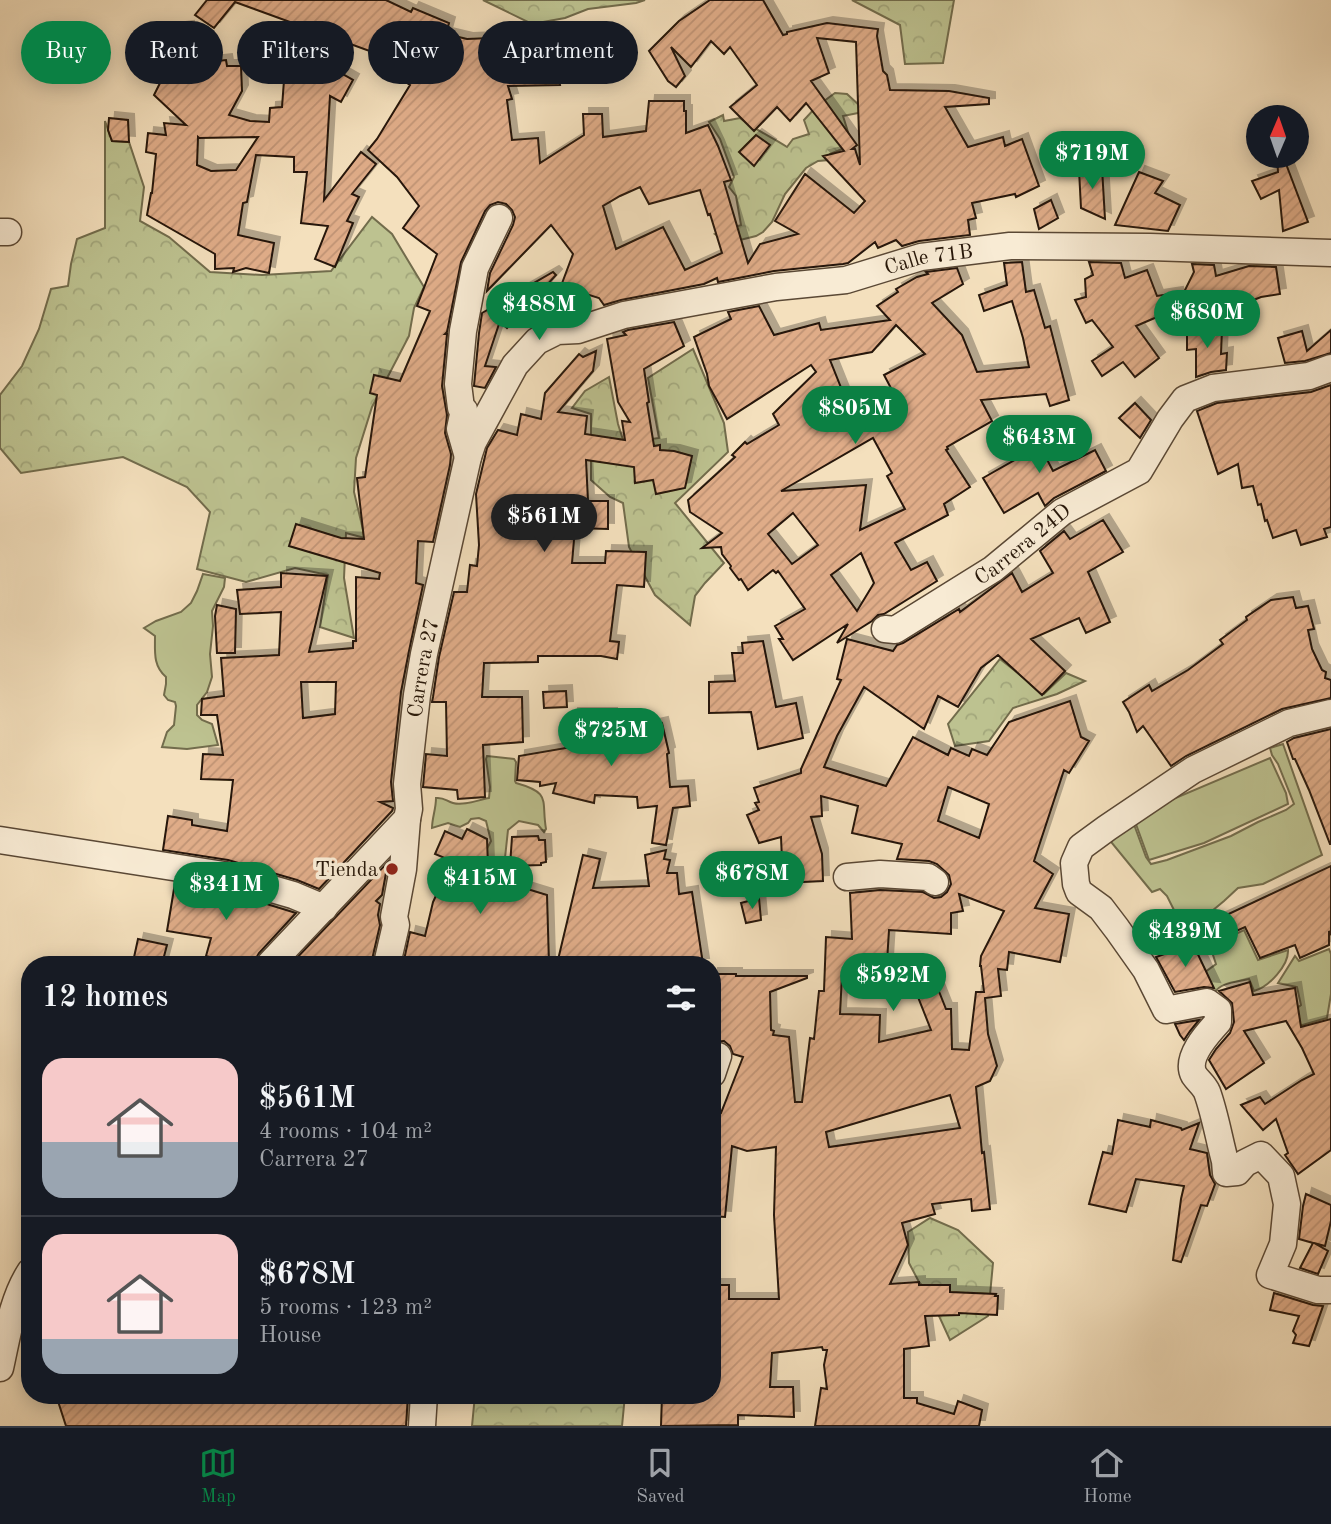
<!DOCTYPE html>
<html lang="en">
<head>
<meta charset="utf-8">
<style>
  body { margin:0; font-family:"Old Standard TT",serif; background:#20242c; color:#f1f3f6; height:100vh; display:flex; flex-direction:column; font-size:26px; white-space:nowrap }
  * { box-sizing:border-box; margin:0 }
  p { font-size:23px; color:#9ea1a6 }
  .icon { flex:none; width:38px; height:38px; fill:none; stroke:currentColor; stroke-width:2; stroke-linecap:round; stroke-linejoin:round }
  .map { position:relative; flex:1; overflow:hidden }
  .panel { position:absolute; left:21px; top:956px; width:700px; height:448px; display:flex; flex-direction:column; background:#171b24; border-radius:28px; box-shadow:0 4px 18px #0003 }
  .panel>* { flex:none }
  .hud { position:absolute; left:21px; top:21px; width:700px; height:63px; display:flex; gap:14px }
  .needle { width:46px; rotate:2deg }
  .fabs { position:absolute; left:1246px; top:105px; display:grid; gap:14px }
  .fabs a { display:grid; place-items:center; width:63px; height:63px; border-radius:50%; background:#171b24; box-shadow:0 4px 18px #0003; font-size:35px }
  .price { position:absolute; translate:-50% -60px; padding:0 16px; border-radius:24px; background:#0b8043; color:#fff; font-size:23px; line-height:46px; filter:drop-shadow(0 2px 4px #0008) }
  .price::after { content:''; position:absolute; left:50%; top:42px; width:21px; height:16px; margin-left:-10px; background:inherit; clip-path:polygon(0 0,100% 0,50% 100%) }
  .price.active { background:#222; color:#fff }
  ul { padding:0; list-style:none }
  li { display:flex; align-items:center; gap:21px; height:175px; padding:0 21px }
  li+li { border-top:2px solid #363941 }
  li span { display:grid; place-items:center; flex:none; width:196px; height:140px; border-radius:21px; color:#555 }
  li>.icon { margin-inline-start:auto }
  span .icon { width:84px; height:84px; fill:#fffc; stroke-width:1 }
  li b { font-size:30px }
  h2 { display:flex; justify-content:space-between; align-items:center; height:84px; padding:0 21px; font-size:30px }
  .pill { padding:0 24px; border-radius:32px; background:#171b24; box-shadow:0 4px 18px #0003; font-size:24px; line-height:63px }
  .pill.active { background:#0b8043; color:#fff }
  .tab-bar { display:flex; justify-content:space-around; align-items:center; height:98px; border-top:2px solid #363941; background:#171b24; font-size:19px; color:#9ea1a6 }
  .tab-bar a { display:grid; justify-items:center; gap:4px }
  .tab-bar .active { color:#0b8043 }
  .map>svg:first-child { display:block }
  .green { fill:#bdc290; stroke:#726c4c; stroke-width:2 }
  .forest { fill:url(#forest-crowns); stroke:#726c4c; stroke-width:2 }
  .building { fill:url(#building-hatch); stroke:#261608; stroke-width:2; fill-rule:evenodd; filter:url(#shadow) }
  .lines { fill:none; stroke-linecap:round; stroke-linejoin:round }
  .minor-casing { stroke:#5a4835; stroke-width:29 }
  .minor { stroke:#f8ebd4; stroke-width:26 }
  .poi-dot { fill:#8f2418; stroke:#f8ebd4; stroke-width:2.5 }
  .labels { text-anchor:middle; stroke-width:7; stroke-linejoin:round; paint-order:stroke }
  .street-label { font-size:21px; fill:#261608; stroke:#f8ebd4 }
  .poi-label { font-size:21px; fill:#261608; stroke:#f8ebd4; text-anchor:end }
</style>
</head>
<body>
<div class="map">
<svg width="1331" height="1426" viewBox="0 0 1331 1426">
  <defs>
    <pattern id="forest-crowns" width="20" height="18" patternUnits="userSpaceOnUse" patternTransform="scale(1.75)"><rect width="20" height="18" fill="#bdc290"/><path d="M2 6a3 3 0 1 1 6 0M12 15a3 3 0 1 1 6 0" fill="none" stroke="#a2a67b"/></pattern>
    <pattern id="building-hatch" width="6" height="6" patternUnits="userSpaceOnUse" patternTransform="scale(1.75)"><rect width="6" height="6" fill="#dfac88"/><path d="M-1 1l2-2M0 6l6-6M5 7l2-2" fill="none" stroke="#bf9374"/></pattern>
    <filter id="shadow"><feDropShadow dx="6" dy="-6" stdDeviation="0" flood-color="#0004"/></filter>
  </defs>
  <rect width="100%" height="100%" fill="#f4e0bd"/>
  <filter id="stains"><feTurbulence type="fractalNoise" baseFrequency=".00286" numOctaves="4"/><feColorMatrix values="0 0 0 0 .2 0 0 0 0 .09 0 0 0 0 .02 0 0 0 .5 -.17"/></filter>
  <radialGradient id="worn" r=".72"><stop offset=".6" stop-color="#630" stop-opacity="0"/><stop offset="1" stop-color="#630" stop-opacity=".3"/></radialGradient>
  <g class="green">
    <path d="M203,574L225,578L224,587L212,611L213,626L210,654L212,677L207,692L197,705V715L202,720L212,724L218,745L187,749L162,747L167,732L174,725L176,706L175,702L168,700L164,695L166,684V677C153,666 155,652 155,636L144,628L156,621L181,612L191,603L197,591Z"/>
    <polygon points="1283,744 1322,855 1263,884 1238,888 1224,901 1201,920 1181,924 1167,896 1160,889 1152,892 1107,837 1132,819 1146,857 1151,864 1167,860 1231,836 1258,822 1286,810 1294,804 1278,764 1272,755 1270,748"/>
    <path d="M487,756L514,759L516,762L515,781L516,783C552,793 541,800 546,829L544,832L538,825L519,821L508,830L504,867L478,865L491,841L486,821L479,818L471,819L468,823L460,827L448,823L432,828C432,818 436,809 436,798C444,797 446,801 453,803C464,806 478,800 489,798L490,787L486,759Z"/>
    <polygon points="1270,758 1286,793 1288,804 1204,843 1149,860 1133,816"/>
    <path d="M1244,930L1258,960L1288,950C1289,965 1269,987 1254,991L1249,979C1237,982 1221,982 1214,993L1199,996L1194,989L1193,984L1201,975L1216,964L1210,946Z"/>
    <polygon points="1329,949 1331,954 1331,994 1327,1018 1292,1028 1292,1012 1301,1005 1297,987 1278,983 1295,956 1299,961"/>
  </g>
  <g class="forest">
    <polygon points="483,0 645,0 636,3 588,9 565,18 532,24"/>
    <polygon points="852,0 954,0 943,63 905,64 900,25"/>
    <path d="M835,93L847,94L860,106L873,110L843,116L852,145L830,154L829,160L818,161L806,168L785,194L772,222L763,232L756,236L728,243L715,234L741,225L736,196L729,187L734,177L720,139L709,122L723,115L724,121L740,118C755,130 772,137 787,147L793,139L809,134L804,120L816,107Z"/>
    <polygon points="105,121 112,141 129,142 144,187 140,221 169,237 210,272 262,275 331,271 372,217 392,234 424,287 414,308 409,336 372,407 356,458 354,492 365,538 346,533 344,578 354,638 320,627 328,575 295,568 246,582 197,569 210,512 187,487 123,457 21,473 0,448 0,395 22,366 39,329 51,289 68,286 71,264 77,239 105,228"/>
    <polygon points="693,349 724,423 728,452 675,503 724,563 705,583 695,596 690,625 655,595 629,547 623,503 610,497 591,480 591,414 572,408 585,391 609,377 618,424 624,443 659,438 648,378"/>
    <polygon points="1000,659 1044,694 1066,673 1085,681 1057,694 1013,708 989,741 955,746 948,724"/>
    <polygon points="930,1218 958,1230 993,1263 988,1316 950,1340 929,1294 919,1282 909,1263 908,1232"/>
    <polygon points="474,1395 625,1395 622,1426 472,1426 475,1395"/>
  </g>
  <g class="building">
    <path d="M207,0H386L411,12L413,8L449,23L446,34L467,39L490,38V69L541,65L556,62L560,85L508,86L512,99L507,100L512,140L538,138L540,163L584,135L583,114H602L603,137L646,131L649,101H684V111H686V133L708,125L718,146L731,180L724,182L748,263L760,244L798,234L775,221L805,174L854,213L865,201L823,156L844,151L806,103L790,121L777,107L754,131L730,107L757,85L730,47L724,54L711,41L691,67L671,47L685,76L676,87L668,81L649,51L679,21L710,0H763L783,35L787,34V32L827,23L878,29L877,36L883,71L887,75L890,90L949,91L989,98V104L945,107L968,147L1003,137L1005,146L1022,139L1039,186L1016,197L1015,194L972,203L976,218L968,220L970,235L919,241L902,246L896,240L878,248L875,242L848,263L843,264L774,271L718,282L717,278L704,284L621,300L604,305L599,298L561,286L573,254L551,225L487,291L490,273L513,225L515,217L512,210L506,204L498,202L490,205L485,211L461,262L447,332L445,334H447L442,386L447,415L445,433L451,454L450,465L433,542L418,541L416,583L423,585L409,651L401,692L391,782L393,801L380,802L393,808L392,811L319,889L297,880L228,860L163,850L168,816L192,820V825L227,831L233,780L201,779L203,754L223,755L217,715H201L202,699L224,696L221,658L279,655L281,612L240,614L237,590L281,587V573L327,576L309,652L353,648V641H356V577L379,579L380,573L289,546L296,524L341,538L364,539L357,478L365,477L377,395L370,393L374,375L400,381L430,311L417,306L437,254L403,228L419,206L397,177L368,150L377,139L410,85L384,68L389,58L235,2L214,28L195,15ZM817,38L856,42L860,165L855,149H852L857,145L811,81L829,73ZM640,187L649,204L700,190L708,215L710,214L722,253L685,270L663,227L616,249L603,206L620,196ZM301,682H336L335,714L303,718Z"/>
    <path d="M188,27L189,43L150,68L226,60L227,66H241L242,91L229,115L250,121L269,122L270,108L282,107L285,67L271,71L272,34L353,80L341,102L330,96L324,200L361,152L376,164L352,194L359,197L347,221L353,223L335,267L315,259L328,226L301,223L307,172H294V157L256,155L247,202L243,203L238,235L274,243L269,273L246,268L233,272L234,268L215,269V254L147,215L151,193H152L156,154L146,152L148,133L166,135L164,123L186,125L154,95L161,81L142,69H146L133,34ZM198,137L199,138L258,137L236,170L211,171L197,165Z"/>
    <polygon points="109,118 128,120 129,142 112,141 108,130"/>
    <polygon points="756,135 770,145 754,166 739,152"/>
    <polygon points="1277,156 1283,156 1308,222 1283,231 1279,190 1261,199 1252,181 1278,172"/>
    <polygon points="1102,168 1105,219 1081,208 1079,170"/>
    <polygon points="1139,172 1163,181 1155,193 1180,205 1168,231 1115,225"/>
    <polygon points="1051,200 1058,218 1039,229 1034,209"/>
    <path d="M1022,262L1026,292L1034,290L1045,328L1050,326L1069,400L1050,406L1046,394L981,400L992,421L947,447L948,449L946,450L970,487L944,504L948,515L895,543L911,570L927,562L937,581L884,614L878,615L872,621L837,643L848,624L793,660L779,639H783L775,626L805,609L778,571L776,573L773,570L748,590L741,579L739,580L730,568L731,566L722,554L721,547L702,548L722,533L690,512L688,500L735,457L732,455L745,442L747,444L779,425L773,414L816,372L811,365L727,419L709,386L707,374L694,337L731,319L728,312L759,306L774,335L819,323L821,330L890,320L877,306L898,292L896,289L917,277L928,274L926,272L957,268L963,284L932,303L962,335L977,372L1029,367L1023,338L1012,301L984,311L979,295L1007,285L1004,263ZM896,325L925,354L884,375L893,392L856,414L844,395L830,360L872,352ZM873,438L892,473L887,476L905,509L860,530L866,485L781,491ZM793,513L818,545L792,564L768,534ZM861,553L874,583L857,611L831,575Z"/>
    <polygon points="1089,262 1121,263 1125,278 1147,270 1157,296 1177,293 1180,311 1164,314 1136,326 1159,358 1135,377 1123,362 1102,376 1092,361 1113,347 1092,320 1086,323 1075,300 1086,297 1085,279 1093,275"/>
    <polygon points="1192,264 1214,265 1216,276 1249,266 1276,267 1280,294 1261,297 1236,307 1184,292 1194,272"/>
    <polygon points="553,272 556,275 545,287 561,315 550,317 537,323 527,306 507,328 500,321 485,366 496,367 485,388 474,386 479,333 482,313"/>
    <polygon points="674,322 684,346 644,369 649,402 647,403 654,446 660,445 660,450 674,451 692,456 685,488 656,494 653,480 635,483 634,467 586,460 588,501 608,501 608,529 575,528 572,563 605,563 606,551 646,552 644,587 617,585 610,641 619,642 617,659 601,656 538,656 538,662 484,663 482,697 522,697 523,742 483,745 485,797 458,799 457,790 423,787 426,754 447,756 446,702 432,702 433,697 439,657 454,592 467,592 470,565 477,566 479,545 476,494 487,448 498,430 517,435 521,414 541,419 545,393 579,354 583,357 596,351 593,371 558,412 587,416 585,434 625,440 622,421 630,422 618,402 607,339 626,335 623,332 628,330"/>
    <polygon points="1187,329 1222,329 1221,354 1227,353 1226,370 1211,372 1196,377 1196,349 1187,350"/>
    <polygon points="1331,330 1331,353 1305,361 1285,363 1278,338 1302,331 1307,351"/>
    <polygon points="1331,385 1331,527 1324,529 1327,537 1301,545 1296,530 1273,538 1267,520 1265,521 1261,504 1258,505 1253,486 1242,488 1238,464 1218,474 1197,411 1217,403 1311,392"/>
    <polygon points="1135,403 1151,420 1140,438 1119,418"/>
    <polygon points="1032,431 1053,471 1095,450 1106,471 1054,498 1045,506 1038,493 1004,513 983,478 1020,457 1013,441"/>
    <path d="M1103,520L1123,552L1088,572L1110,622L1086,633L1079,618L1031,639L1065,671L1042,695L998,655L981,668L958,707L938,696L924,729L864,687L837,736L824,767L886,786L913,737L948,755L951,748L969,756L972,749L987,755L1009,722L1070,701L1081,737L1089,741L1069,773L1064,770L1034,861L1053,874L1035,908L1069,914L1060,962L1009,952L1007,970L998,969L1001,996L985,998L988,1034L997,1066L990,1081L976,1087L982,1153L984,1152L990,1209L972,1211L971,1199L932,1204L935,1214L902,1223L908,1245L890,1284L919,1282V1285H950V1292L996,1294L995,1296H998L997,1315L959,1313V1315L925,1316L929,1346L904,1349V1398H917V1403L954,1414L958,1401L982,1410L979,1426H815L821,1388L827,1389L824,1365L827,1350H823L822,1347L772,1353L770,1387H793L794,1417L738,1415V1425L661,1426L662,1395H712V1349L714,1327H712V1285H729V1299H779L774,1215L776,1147L747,1151L732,1146L725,1217L712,1216V1126L718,1112L721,1113L743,1057L733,1054L730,1046L724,1041L712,1042V974H736V976H807V978L770,992L771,1030L774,1031L773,1035L789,1037L795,1102H802L810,1038L814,1039L819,991H824L826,937L852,939L850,893L880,890L923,892L934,898L941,897L947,892L951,884L949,875L937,864L929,861L897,859L902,844L852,833L858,806L821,796L822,816L811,817L822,854L823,881L783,883L781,837L759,843L747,815L759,810L755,803L759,802L754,788L801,773V769L841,680L837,679L847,639L893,651L897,645L903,643L959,609L960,612L1012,573L1022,592L1053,573L1040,551L1064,531L1070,539ZM948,787L989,804L979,838L938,821ZM959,894L1004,911L981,956L980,966H981L984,992H976L969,1050L952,1049L951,1009H946L938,989L918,997L931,1030L879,1042L880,1015L840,1014L842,975L886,978L889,930L951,934V913L963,911ZM950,1095L960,1128L829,1147L826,1132Z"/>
    <polygon points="1293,597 1296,608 1308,606 1314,629 1308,630 1312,649 1322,670 1326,672 1325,678 1331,680 1331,698 1282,709 1186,756 1171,766 1143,726 1137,732 1129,712 1123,702 1149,685 1152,691 1188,670 1223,644 1220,640 1247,620 1246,617 1271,600"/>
    <polygon points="217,605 236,609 235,653 217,653 215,616"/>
    <polygon points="763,641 776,707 796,703 803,738 758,749 751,712 709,713 709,682 735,681 732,653 743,653 742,643"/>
    <polygon points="566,691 567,707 544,708 543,692"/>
    <polygon points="572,714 611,714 611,725 622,724 623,732 662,723 669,753 667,754 670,787 688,786 690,806 673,808 666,845 652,843 657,806 638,808 637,797 595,795 594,803 553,793 556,783 540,786 540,782 517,780 519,756 572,747"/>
    <polygon points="1331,729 1331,844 1330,844 1309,790 1295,759 1293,759 1287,742 1294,738"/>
    <polygon points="467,829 487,839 488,866 454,867 488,877 489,898 507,898 508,883 547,895 549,964 424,964 404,960 410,932 425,936 433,902 452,861 435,854 445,831 462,839"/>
    <polygon points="538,836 539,840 545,840 546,862 541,863 541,865 510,866 512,837"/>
    <polygon points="666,850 664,859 670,860 667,873 677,873 679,894 692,892 703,964 682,964 629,959 627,964 557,964 583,855 600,859 593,888 649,886 645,855"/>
    <polygon points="388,862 382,895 376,901 380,904 378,915 380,925 371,964 357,958 354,964 291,964"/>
    <polygon points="1331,866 1331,935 1329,931 1329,945 1300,958 1295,945 1260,958 1245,927 1212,942 1203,926"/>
    <polygon points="175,883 221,890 296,913 259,953 255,960 255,964 217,964 219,960 206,956 211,938 167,931"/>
    <polygon points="759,898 761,920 746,923 741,903"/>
    <polygon points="138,939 167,945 162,964 144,964 133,962"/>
    <polygon points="1193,944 1214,988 1204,987 1175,992 1156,957"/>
    <polygon points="1250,982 1253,995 1295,988 1301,1027 1331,1019 1331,1150 1298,1174 1285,1155 1288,1153 1276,1119 1263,1130 1241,1105 1260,1097 1265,1104 1302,1080 1314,1074 1302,1048 1286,1021 1244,1031 1264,1063 1226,1089 1209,1060 1216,1049 1230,1033 1234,1022 1232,1003 1219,991"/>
    <polygon points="1199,1020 1190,1031 1184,1040 1180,1035 1175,1024"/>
    <polygon points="1118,1120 1150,1127 1151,1120 1181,1128 1182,1130 1199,1123 1190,1149 1207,1153 1210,1175 1215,1184 1207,1206 1201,1205 1181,1262 1173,1260 1181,1199 1184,1186 1136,1179 1126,1212 1089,1204 1103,1152 1112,1154"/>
    <polygon points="1306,1194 1331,1205 1331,1221 1325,1246 1314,1243 1328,1251 1318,1274 1300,1268 1313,1243 1299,1239 1303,1206"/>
    <polygon points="1274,1293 1313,1305 1323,1306 1309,1346 1293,1343 1296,1335 1293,1331 1299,1316 1270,1310"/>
    <polygon points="56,1395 408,1395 406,1426 66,1426"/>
  </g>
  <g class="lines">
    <defs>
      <g id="minor">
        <polyline points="0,232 8,232"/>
        <polyline points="468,457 460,429 464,410 461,408 458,384 463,331 475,268 499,218"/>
        <path id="s1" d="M885,629L895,630L993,569L1062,512L1139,471L1170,419L1185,399L1213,388L1309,376L1331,368"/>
        <path d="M1331,713L1289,723L1193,770L1107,828L1081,847L1074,863L1076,884L1079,892L1101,908L1117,929L1146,970L1166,1010L1207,1002L1218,1010V1022C1207,1034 1185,1058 1194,1075C1198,1081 1204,1085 1207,1092C1215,1114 1219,1139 1225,1161L1226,1173L1237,1172L1245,1163L1261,1155L1281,1176L1287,1204L1283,1244L1270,1275L1318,1290H1331"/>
        <polyline points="0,840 224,875 293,895 324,908"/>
        <polyline points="847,877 880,874 928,877 935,882"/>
        <path id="s2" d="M270,964L407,819L409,809L407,784L417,695L424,654L468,457L473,442L515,365L537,341L557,331L578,330L624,315L776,287L846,280L921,257L1010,246L1150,247L1331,253"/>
        <polyline points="387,964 396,925 394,917 403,869 407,819"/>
        <polyline points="712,1074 718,1056"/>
        <path d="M0,1368C7,1337 12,1300 30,1272"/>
        <polyline points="422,1426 424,1395"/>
      </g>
    </defs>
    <use href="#minor" class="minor-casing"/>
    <use href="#minor" class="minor"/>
  </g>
  <circle class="poi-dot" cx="392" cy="869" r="7"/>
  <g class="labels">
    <g class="street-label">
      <text dy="7" stroke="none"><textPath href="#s2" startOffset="1106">Calle 71B</textPath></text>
      <text dy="7" stroke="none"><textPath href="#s1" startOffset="164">Carrera 24D</textPath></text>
      <text dy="7" stroke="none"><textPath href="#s2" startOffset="352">Carrera 27</textPath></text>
    </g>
    <g class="poi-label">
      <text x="378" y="876">Tienda</text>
    </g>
  </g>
  <rect width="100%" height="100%" filter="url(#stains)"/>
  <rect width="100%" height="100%" fill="url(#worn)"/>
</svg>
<div class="fabs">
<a><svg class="needle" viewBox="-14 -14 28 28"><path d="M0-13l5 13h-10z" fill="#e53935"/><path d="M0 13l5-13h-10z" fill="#9ea1a6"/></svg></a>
</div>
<b class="price" style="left:1092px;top:191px">$719M</b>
<b class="price" style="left:539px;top:342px">$488M</b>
<b class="price" style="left:1207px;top:350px">$680M</b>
<b class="price" style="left:855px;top:446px">$805M</b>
<b class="price" style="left:1039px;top:475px">$643M</b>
<b class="price active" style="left:544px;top:554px">$561M</b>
<b class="price" style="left:611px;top:768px">$725M</b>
<b class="price" style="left:752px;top:911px">$678M</b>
<b class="price" style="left:480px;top:916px">$415M</b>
<b class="price" style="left:226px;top:922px">$341M</b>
<b class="price" style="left:1185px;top:969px">$439M</b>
<b class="price" style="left:893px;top:1013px">$592M</b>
<div class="hud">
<a class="pill active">Buy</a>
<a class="pill">Rent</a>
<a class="pill">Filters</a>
<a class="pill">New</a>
<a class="pill">Apartment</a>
</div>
<section class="panel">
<h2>12 homes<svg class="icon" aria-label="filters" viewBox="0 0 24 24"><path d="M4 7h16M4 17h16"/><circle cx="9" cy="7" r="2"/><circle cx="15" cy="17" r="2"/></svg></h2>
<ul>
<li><span style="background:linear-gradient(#f6c9c9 60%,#9aa5b1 0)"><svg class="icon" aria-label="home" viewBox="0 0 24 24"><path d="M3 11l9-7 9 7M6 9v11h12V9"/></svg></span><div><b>$561M</b><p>4 rooms · 104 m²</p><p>Carrera 27</p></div></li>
<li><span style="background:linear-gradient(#f6c9c9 75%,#9aa5b1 0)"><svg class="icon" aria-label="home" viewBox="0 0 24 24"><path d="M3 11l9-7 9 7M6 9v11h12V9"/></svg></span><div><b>$678M</b><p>5 rooms · 123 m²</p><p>House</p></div></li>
</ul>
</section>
</div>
<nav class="tab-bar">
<a class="active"><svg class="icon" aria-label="map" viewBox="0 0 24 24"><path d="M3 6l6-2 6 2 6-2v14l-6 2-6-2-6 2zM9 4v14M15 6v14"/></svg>Map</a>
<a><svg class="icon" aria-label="saved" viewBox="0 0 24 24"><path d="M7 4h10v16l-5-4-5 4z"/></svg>Saved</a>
<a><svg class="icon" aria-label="home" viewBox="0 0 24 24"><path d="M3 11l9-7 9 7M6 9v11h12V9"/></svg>Home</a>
</nav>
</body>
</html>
